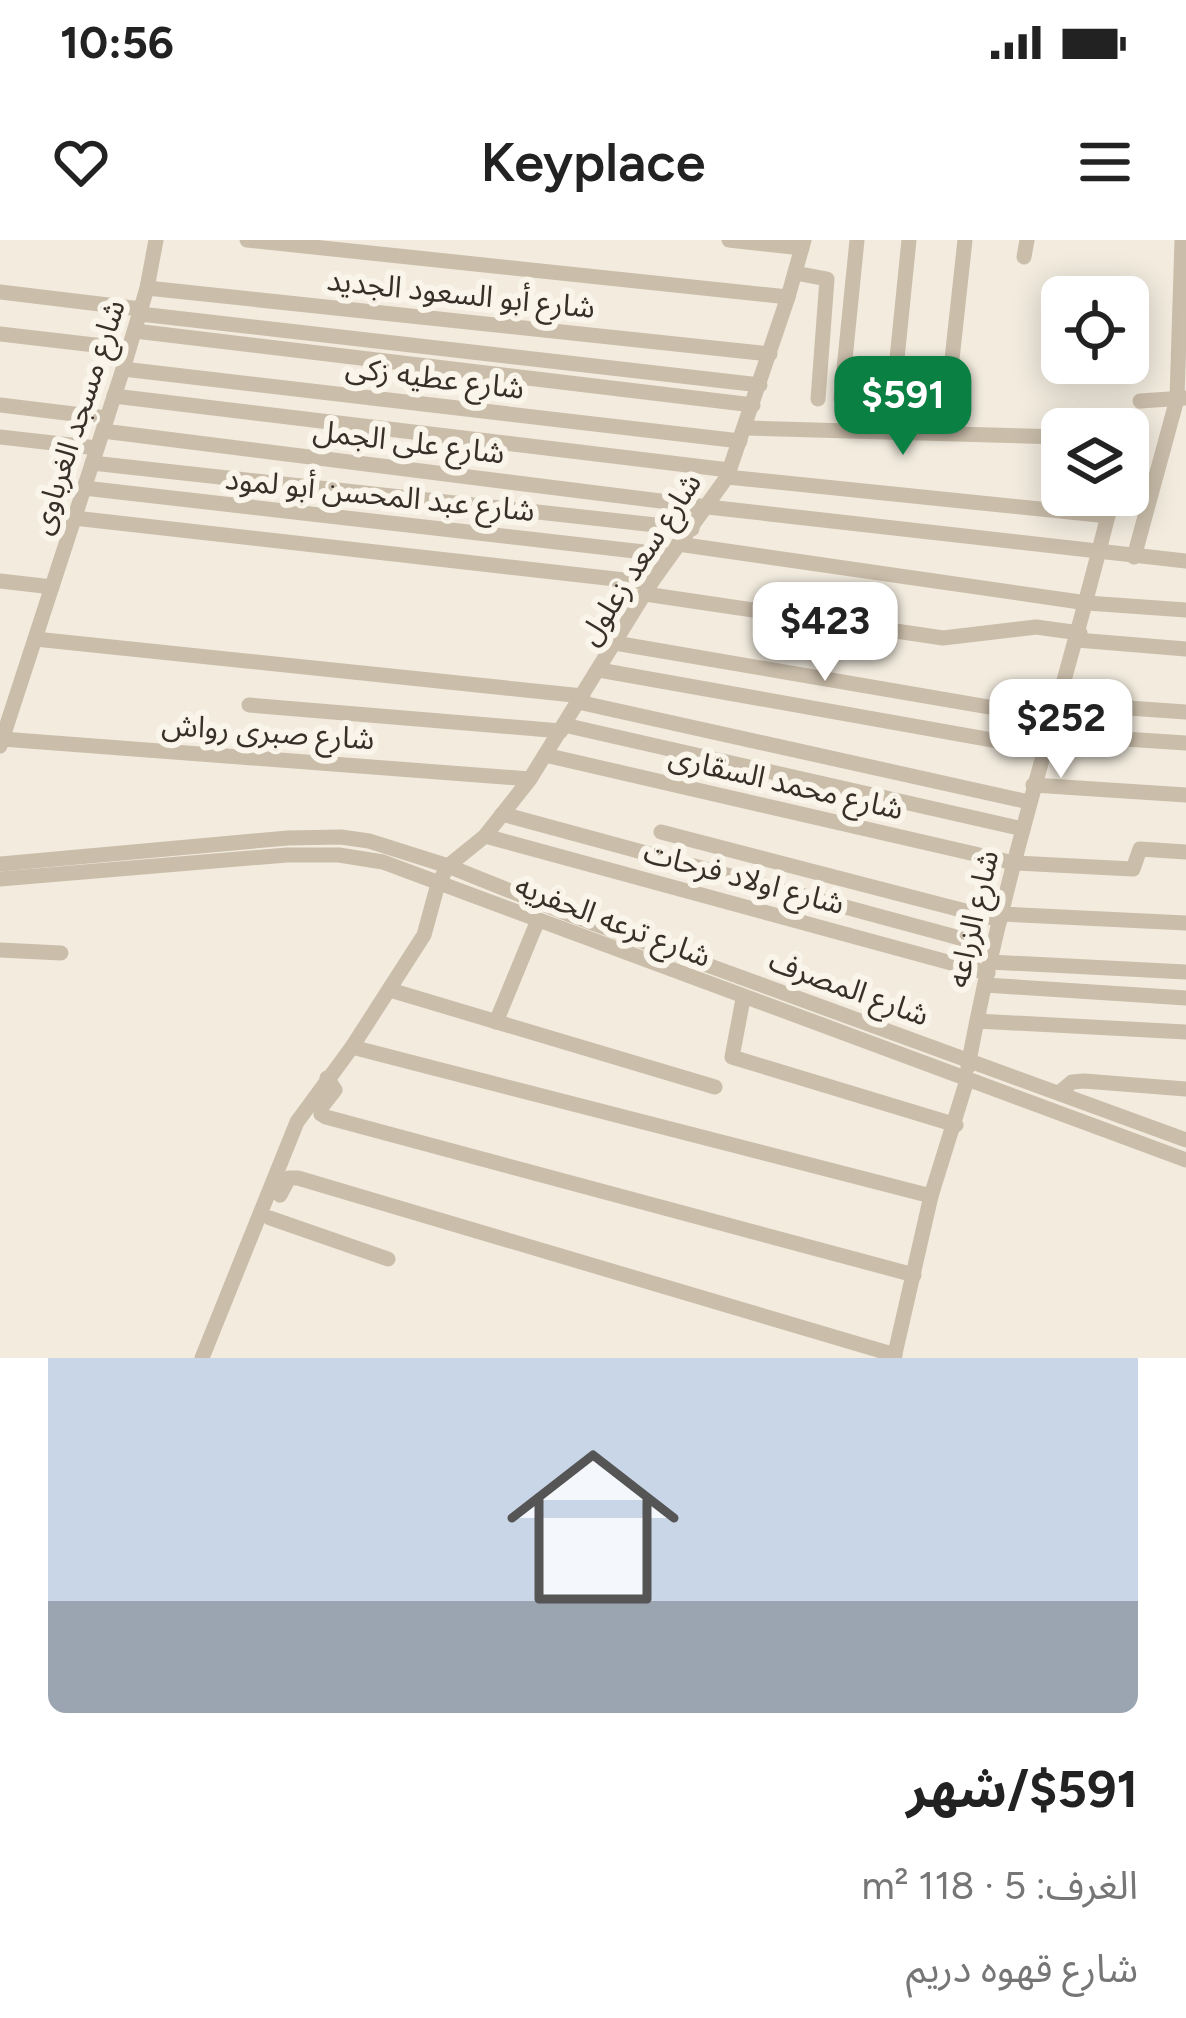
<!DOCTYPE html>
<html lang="ar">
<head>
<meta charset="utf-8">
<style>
  body { margin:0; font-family:Figtree,"Noto Sans Arabic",sans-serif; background:#f6f6f6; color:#222; direction:rtl; height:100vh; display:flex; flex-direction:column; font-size:45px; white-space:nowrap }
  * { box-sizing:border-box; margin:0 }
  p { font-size:39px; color:#767676 }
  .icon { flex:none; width:66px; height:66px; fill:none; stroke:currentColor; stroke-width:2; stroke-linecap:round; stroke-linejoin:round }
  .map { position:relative; height:1118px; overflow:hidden; direction:ltr }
  .panel { display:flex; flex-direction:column; background:#fff; flex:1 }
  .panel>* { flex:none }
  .controls { position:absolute; left:1041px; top:36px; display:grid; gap:24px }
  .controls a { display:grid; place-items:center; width:108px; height:108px; border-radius:18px; background:#fff; box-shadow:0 6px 30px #0003; font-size:60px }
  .price { position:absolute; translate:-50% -102px; padding:0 27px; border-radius:24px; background:#fff; color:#222; font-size:39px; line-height:78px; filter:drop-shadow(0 3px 6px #0008) }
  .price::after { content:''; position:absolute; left:50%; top:72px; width:36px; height:27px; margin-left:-18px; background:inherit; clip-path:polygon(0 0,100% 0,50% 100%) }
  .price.selected { background:#0b8043; color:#fff }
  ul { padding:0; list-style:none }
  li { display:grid; align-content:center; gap:24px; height:636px; padding:0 48px }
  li+li { border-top:3px solid #e0e0e0 }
  li span { display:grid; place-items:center; height:372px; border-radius:18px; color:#555 }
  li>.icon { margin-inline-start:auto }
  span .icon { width:216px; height:216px; fill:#fffc; stroke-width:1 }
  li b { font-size:51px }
  .status { display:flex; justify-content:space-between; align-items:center; height:84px; padding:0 60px; background:#fff; direction:ltr }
  .status svg { height:33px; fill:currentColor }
  header { display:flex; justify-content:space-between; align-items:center; height:156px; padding:0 48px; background:#fff; font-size:54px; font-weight:600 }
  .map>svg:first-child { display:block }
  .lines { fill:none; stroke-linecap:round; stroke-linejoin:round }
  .street { stroke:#cabdaa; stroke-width:15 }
  .labels { text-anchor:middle; stroke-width:12; stroke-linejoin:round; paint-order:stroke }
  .street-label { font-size:30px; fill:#373029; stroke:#f9f5ea }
</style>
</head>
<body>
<div class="status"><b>10:56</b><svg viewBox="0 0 49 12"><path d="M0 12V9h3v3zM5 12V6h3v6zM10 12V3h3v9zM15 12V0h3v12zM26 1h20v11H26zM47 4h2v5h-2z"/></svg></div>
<header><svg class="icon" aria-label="menu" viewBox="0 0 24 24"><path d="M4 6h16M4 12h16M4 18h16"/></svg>Keyplace<svg class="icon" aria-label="heart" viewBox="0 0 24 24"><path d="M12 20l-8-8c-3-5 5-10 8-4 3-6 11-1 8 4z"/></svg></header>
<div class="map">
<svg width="1186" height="1118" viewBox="0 0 1186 1118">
  <rect width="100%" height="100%" fill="#f2ebde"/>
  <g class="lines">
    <g class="street">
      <polyline points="247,0 788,57"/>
      <polyline points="729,0 802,8"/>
      <polyline points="1024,17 1027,0"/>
      <polyline points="795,33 827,39 818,159"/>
      <polyline points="147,48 770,114"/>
      <polyline points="0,52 141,69"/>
      <polyline points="140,74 760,145"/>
      <polyline points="135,91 753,165"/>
      <polyline points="0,94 129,109"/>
      <polyline points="123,129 740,201"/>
      <polyline points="114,156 729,230"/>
      <polyline points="948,156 965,0"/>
      <polyline points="893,158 909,0"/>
      <polyline points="841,159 857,0"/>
      <polyline points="1140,161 1185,158"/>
      <polyline points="0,165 107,178"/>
      <polyline points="746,188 1062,197"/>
      <polyline points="103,191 708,267 1186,321"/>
      <polyline points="0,197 97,208"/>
      <polyline points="92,223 692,289"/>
      <polyline points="727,237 1108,276"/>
      <polyline points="84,248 670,315"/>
      <polyline points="74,278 651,343"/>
      <polyline points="678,304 1087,363 1186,370"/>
      <polyline points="1134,317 1177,159 1182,0"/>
      <polyline points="0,341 52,347"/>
      <polyline points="645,354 943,398 1036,387 1080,393"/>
      <polyline points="35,399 583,456"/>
      <polyline points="1077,400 1186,409"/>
      <polyline points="615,403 1053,478"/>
      <polyline points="599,430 1043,509"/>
      <polyline points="578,462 1029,562"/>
      <polyline points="1057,463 1186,472"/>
      <polyline points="249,465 561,491"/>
      <polyline points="564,485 1023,589"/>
      <polyline points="1048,494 1186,503"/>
      <polyline points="2,499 530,539"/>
      <polyline points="0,506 123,129 147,48 156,0"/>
      <polyline points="545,515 1014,623 1133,629 1140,609 1186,612"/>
      <polyline points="1033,545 1186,555"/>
      <polyline points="502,574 993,707"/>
      <polyline points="661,592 1000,680"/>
      <polyline points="485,596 988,733"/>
      <polyline points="0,624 288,598 341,597 369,601 448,626 573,676 1186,900"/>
      <polyline points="0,639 287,615 339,615 383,622 1186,920"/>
      <polyline points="1002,674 1186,683"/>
      <polyline points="0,710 61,713"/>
      <polyline points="990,722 1186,732"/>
      <polyline points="985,745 1186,758"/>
      <polyline points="390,750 715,847"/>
      <polyline points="743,759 732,817 956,885"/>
      <polyline points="977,781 1186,792"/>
      <polyline points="496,782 538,680"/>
      <polyline points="352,807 931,956 894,1118"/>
      <path d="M968,827C1003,633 1067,446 1113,255"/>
      <polyline points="327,838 335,850 321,868 321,874 326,877 914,1035"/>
      <polyline points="1059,853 1072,842 1084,841 1186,849"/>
      <polyline points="280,955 289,938 298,938 895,1115"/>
      <polyline points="931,956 967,840"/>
      <polyline points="270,978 388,1019"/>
      <polyline points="202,1118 297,882 352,807 424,695 438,644 448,626 485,596 530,539 651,343 727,237 788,57 804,0"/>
    </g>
  </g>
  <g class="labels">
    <g class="street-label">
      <text transform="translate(461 54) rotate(6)" y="10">شارع أبو السعود الجديد</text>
      <text transform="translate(435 138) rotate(7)" y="10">شارع عطيه زكى</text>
      <text transform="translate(78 177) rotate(-72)" y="10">شارع مسجد الغرباوى</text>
      <text transform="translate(409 202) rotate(7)" y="10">شارع على الجمل</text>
      <text transform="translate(380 255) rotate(6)" y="10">شارع عبد المحسن أبو لمود</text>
      <text transform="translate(640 319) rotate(-57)" y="10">شارع سعد زعلول</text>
      <text transform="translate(268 492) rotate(4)" y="10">شارع صبرى رواش</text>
      <text transform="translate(786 543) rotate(13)" y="10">شارع محمد السقارى</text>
      <text transform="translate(744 638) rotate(15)" y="10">شارع اولاد فرحات</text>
      <text transform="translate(973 679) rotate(-77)" y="10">شارع الزراعه</text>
      <text transform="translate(613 681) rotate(21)" y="10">شارع ترعه الحفريه</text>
      <text transform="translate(849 748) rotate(20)" y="10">شارع المصرف</text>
    </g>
  </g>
</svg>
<div class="controls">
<a><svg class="icon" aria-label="locate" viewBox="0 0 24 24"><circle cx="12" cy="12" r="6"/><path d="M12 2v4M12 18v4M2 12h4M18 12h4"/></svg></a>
<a><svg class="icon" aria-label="layers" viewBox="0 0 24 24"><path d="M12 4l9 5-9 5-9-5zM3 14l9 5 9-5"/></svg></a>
</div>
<b class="price selected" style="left:903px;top:218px">$591</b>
<b class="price" style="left:825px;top:444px">$423</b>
<b class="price" style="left:1061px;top:541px">$252</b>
</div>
<section class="panel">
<ul>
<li><span style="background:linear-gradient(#c9d6e8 70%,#9aa5b1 0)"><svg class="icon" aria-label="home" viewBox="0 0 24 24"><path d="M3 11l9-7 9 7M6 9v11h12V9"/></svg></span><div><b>$591/شهر</b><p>الغرف: 5 · 118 m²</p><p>شارع قهوه دريم</p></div></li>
</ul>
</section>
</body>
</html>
